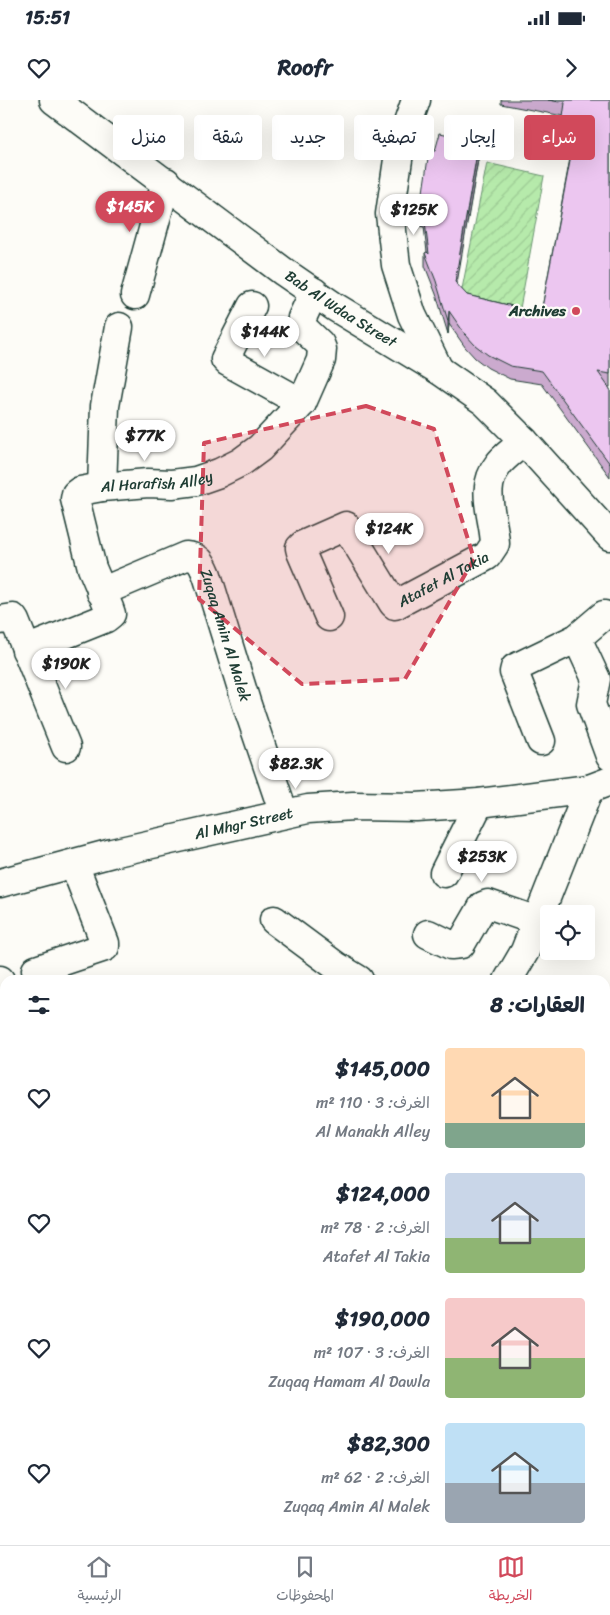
<!DOCTYPE html>
<html lang="ar">
<head>
<meta charset="utf-8">
<style>
  body { margin:0; font-family:Sriracha,"Playpen Sans Arabic",sans-serif; background:#f6f6f7; color:#1f2937; direction:rtl; height:100vh; display:flex; flex-direction:column; font-size:19px; white-space:nowrap }
  * { box-sizing:border-box; margin:0 }
  p { font-size:16px; color:#747a83 }
  .icon { flex:none; width:28px; height:28px; fill:none; stroke:currentColor; stroke-width:2; stroke-linecap:round; stroke-linejoin:round }
  .map { position:relative; flex:1; overflow:hidden; direction:ltr }
  .sheet { position:absolute; left:0px; top:875px; width:610px; height:570px; display:flex; flex-direction:column; background:#fff; border-radius:15px 15px 0 0; box-shadow:0 5px 20px #0002; direction:rtl }
  .sheet>* { flex:none }
  .guide { position:absolute; left:15px; top:15px; width:580px; height:45px; direction:rtl; display:flex; gap:10px }
  .fabs { position:absolute; left:540px; top:805px; display:grid; gap:10px }
  .fabs a { display:grid; place-items:center; width:55px; height:55px; border-radius:5px; background:#fff; box-shadow:0 5px 20px #0002; font-size:25px }
  .price { position:absolute; translate:-50% -42px; padding:0 11px; border-radius:18px; background:#fff; color:#222; font-size:16px; line-height:32px; filter:drop-shadow(0 1px 2px #0008) }
  .price::after { content:''; position:absolute; left:50%; top:30px; width:15px; height:11px; margin-left:-8px; background:inherit; clip-path:polygon(0 0,100% 0,50% 100%) }
  .price.selected { background:#d1495b; color:#fff }
  ul { padding:0; list-style:none }
  li { display:flex; align-items:center; gap:15px; height:125px; padding:0 25px }
  li span { display:grid; place-items:center; flex:none; width:140px; height:100px; border-radius:5px; color:#555 }
  li>.icon { margin-inline-start:auto }
  span .icon { width:60px; height:60px; fill:#fffc; stroke-width:1 }
  li b { font-size:21px }
  h2 { display:flex; justify-content:space-between; align-items:center; height:60px; padding:0 25px; font-size:21px }
  .chip { padding:0 18px; border-radius:5px; background:#fff; box-shadow:0 5px 20px #0002; font-size:18px; line-height:45px }
  .chip.selected { background:#d1495b; color:#fff }
  .status { display:flex; justify-content:space-between; align-items:center; height:35px; padding:0 25px; background:#fff; direction:ltr }
  .status svg { height:14px; fill:currentColor }
  header { display:flex; justify-content:space-between; align-items:center; height:65px; padding:0 25px; background:#fff; font-size:22px; font-weight:700 }
  .tab-bar { display:flex; justify-content:space-around; align-items:center; height:70px; border-top:1px solid #e0e1e3; background:#fff; font-size:14px; color:#747a83 }
  .tab-bar a { display:grid; justify-items:center; gap:2px }
  .tab-bar .selected { color:#d1495b }
  .map>svg:first-child { display:block }
  .garden { fill:url(#garden-furrows); stroke:#6a9470 }
  .lines { fill:none; stroke-linecap:round; stroke-linejoin:round }
  .street-casing { stroke:#1f3d34; stroke-width:31 }
  .secondary-casing { stroke:#1f3d34; stroke-width:31 }
  .street { stroke:#fdfcf7; stroke-width:28 }
  .secondary { stroke:#fdfcf7; stroke-width:28 }
  .wall { fill:#cbaace; stroke:#1f3d34 }
  .shaded-wall { fill:#a58ba8; stroke:#1f3d34 }
  .building { fill:#ecc6f0; stroke:#1f3d34 }
  .marked { fill:#d1495b; fill-opacity:0.2; stroke:#d1495b; stroke-width:4; stroke-dasharray:10 6; stroke-linejoin:round }
  .poi-dot { fill:#d1495b; stroke:#fdfcf7; stroke-width:2 }
  .labels { text-anchor:middle; stroke-width:4.5; stroke-linejoin:round; paint-order:stroke }
  .street-label { font-size:15px; fill:#1f3d34; stroke:#fdfcf7 }
  .poi-label { font-size:15px; font-weight:bold; fill:#1f3d34; stroke:#fdfcf7; text-anchor:end }
</style>
</head>
<body>
<div class="status"><b>15:51</b><svg viewBox="0 0 49 12"><path d="M0 12V9h3v3zM5 12V6h3v6zM10 12V3h3v9zM15 12V0h3v12zM26 1h20v11H26zM47 4h2v5h-2z"/></svg></div>
<header><svg class="icon" aria-label="forward" viewBox="0 0 24 24"><path d="M9 5l7 7-7 7"/></svg>Roofr<svg class="icon" aria-label="heart" viewBox="0 0 24 24"><path d="M12 20l-8-8c-3-5 5-10 8-4 3-6 11-1 8 4z"/></svg></header>
<div class="map">
<svg width="610" height="1445" viewBox="0 0 610 1445">
  <defs>
    <pattern id="garden-furrows" width="10" height="10" patternUnits="userSpaceOnUse" patternTransform="scale(1.25)"><rect width="10" height="10" fill="#b6eaab"/><path d="M-1 1l2-2M0 10L10 0M9 11l2-2" fill="none" stroke="#9cca94"/></pattern>
  </defs>
  <rect width="100%" height="100%" fill="#fdfcf7"/>
  <filter id="ink" filterUnits="userSpaceOnUse"><feTurbulence type="fractalNoise" baseFrequency=".02" numOctaves="2"/><feDisplacementMap in="SourceGraphic" scale="10" xChannelSelector="R" yChannelSelector="G"/><feConvolveMatrix kernelMatrix="1 2 1 2 8 2 1 2 1" color-interpolation-filters="sRGB"/></filter>
  <g filter="url(#ink)">
    <polygon class="garden" points="487,63 544,76 519,214 471,203 462,193 462,189"/>
    <g class="lines">
      <defs>
        <g id="street">
          <polyline points="416,0 400,46 390,114 396,165 412,215 439,270"/>
          <polyline points="135,195 166,82"/>
          <polyline points="252,206 225,259 228,262 302,303"/>
          <polyline points="102,387 105,306 119,227"/>
          <path id="s1" d="M101,492L186,456C200,457 202,463 207,475L247,605L284,714"/>
          <path id="s2" d="M329,517L301,452L300,448L303,445L346,426L393,503L395,505L397,504L487,456L495,444C494,416 479,389 498,365C504,356 516,349 524,341"/>
          <polyline points="0,520 13,518 15,521 66,647"/>
          <polyline points="577,538 596,579 591,604 610,656"/>
          <path id="s3" d="M26,550L106,518L111,514L109,508L92,468L75,399L76,394L80,391L102,387L148,383L172,384L196,381L219,373L241,362L260,348L302,303L321,260L322,249L320,244L301,226L302,218L314,192"/>
          <polyline points="541,641 514,572 515,568 577,538 604,515"/>
          <polyline points="444,773 479,703"/>
          <path id="s4" d="M0,783L112,753L308,709L353,706L416,707L479,703L589,689L610,681"/>
          <polyline points="274,820 336,866 359,880"/>
          <polyline points="428,834 451,845 461,844 483,806 488,804 537,821"/>
          <polyline points="36,870 105,847 105,843 74,764"/>
          <polyline points="0,880 5,893"/>
          <polyline points="508,880 525,851 589,689"/>
          <polyline points="0,1083 5,1091"/>
          <polyline points="605,1112 610,1105"/>
          <polyline points="0,1178 5,1187"/>
          <polyline points="0,1213 5,1212"/>
          <polyline points="605,1234 608,1237"/>
          <polyline points="605,1300 610,1297"/>
          <polyline points="298,1440 305,1445"/>
          <polyline points="361,1440 368,1445"/>
          <polyline points="64,1445 65,1440"/>
          <polyline points="173,1445 175,1440"/>
          <polyline points="444,1445 448,1440"/>
        </g>
        <g id="secondary">
          <path id="s5" d="M54,0L284,172L335,207L439,270L485,302L524,341L610,436"/>
        </g>
      </defs>
      <use href="#street" class="street-casing"/>
      <use href="#secondary" class="secondary-casing"/>
      <use href="#street" class="street"/>
      <use href="#secondary" class="secondary"/>
    </g>
    <polygon class="wall" points="501,0 610,0 610,287 608,287 610,289 610,377 542,284 510,279 488,268 475,258 465,247 449,224 448,234 436,194 425,166 425,153 427,152 424,127 420,126 420,113 479,54 456,184 467,195 541,213 571,53 560,51 560,38 563,16 501,4"/>
    <g class="shaded-wall">
      <polygon points="479,41 479,54 455,195 455,182"/>
      <polygon points="449,211 449,224 448,234 448,221"/>
    </g>
    <polygon class="building" points="548,0 610,0 610,274 598,272 610,289 610,364 542,271 510,266 488,255 475,245 465,234 449,211 448,221 436,181 425,153 427,152 429,154 424,114 420,113 429,51 435,51 440,33 479,41 455,182 467,195 541,213 574,40 560,38 565,3"/>
  </g>
  <path class="marked" d="M366,306L434,329L474,459L405,579L302,584L199,499L204,343Z"/>
  <circle class="poi-dot" cx="576" cy="211" r="5"/>
  <g class="labels">
    <g class="street-label">
      <text dy="5" stroke="none"><textPath href="#s5" startOffset="355">Bab Al Wdaa Street</textPath></text>
      <text dy="5" stroke="none"><textPath href="#s3" startOffset="301">Al Harafish Alley</textPath></text>
      <text dy="5" stroke="none"><textPath href="#s2" startOffset="274">Atafet Al Takia</textPath></text>
      <text dy="5" stroke="none"><textPath href="#s1" startOffset="186">Zuqaq Amin Al Malek</textPath></text>
      <text dy="5" stroke="none"><textPath href="#s4" startOffset="251">Al Mhgr Street</textPath></text>
    </g>
    <g class="poi-label">
      <text x="566" y="216">Archives</text>
    </g>
  </g>
</svg>
<div class="fabs">
<a><svg class="icon" aria-label="locate" viewBox="0 0 24 24"><circle cx="12" cy="12" r="6"/><path d="M12 2v4M12 18v4M2 12h4M18 12h4"/></svg></a>
</div>
<b class="price selected" style="left:130px;top:133px">$145K</b>
<b class="price" style="left:414px;top:136px">$125K</b>
<b class="price" style="left:265px;top:258px">$144K</b>
<b class="price" style="left:145px;top:362px">$77K</b>
<b class="price" style="left:389px;top:455px">$124K</b>
<b class="price" style="left:66px;top:590px">$190K</b>
<b class="price" style="left:296px;top:690px">$82.3K</b>
<b class="price" style="left:482px;top:783px">$253K</b>
<div class="guide">
<a class="chip selected">شراء</a>
<a class="chip">إيجار</a>
<a class="chip">تصفية</a>
<a class="chip">جديد</a>
<a class="chip">شقة</a>
<a class="chip">منزل</a>
</div>
<section class="sheet">
<h2>العقارات: 8<svg class="icon" aria-label="filters" viewBox="0 0 24 24"><path d="M4 7h16M4 17h16"/><circle cx="9" cy="7" r="2"/><circle cx="15" cy="17" r="2"/></svg></h2>
<ul>
<li><span style="background:linear-gradient(#ffd9b3 75%,#7fa58c 0)"><svg class="icon" aria-label="home" viewBox="0 0 24 24"><path d="M3 11l9-7 9 7M6 9v11h12V9"/></svg></span><div><b>$145,000</b><p>الغرف: 3 · 110 m²</p><p>Al Manakh Alley</p></div><svg class="icon" aria-label="heart" viewBox="0 0 24 24"><path d="M12 20l-8-8c-3-5 5-10 8-4 3-6 11-1 8 4z"/></svg></li>
<li><span style="background:linear-gradient(#c9d6e8 65%,#8fb573 0)"><svg class="icon" aria-label="home" viewBox="0 0 24 24"><path d="M3 11l9-7 9 7M6 9v11h12V9"/></svg></span><div><b>$124,000</b><p>الغرف: 2 · 78 m²</p><p>Atafet Al Takia</p></div><svg class="icon" aria-label="heart" viewBox="0 0 24 24"><path d="M12 20l-8-8c-3-5 5-10 8-4 3-6 11-1 8 4z"/></svg></li>
<li><span style="background:linear-gradient(#f6c9c9 60%,#8fb573 0)"><svg class="icon" aria-label="home" viewBox="0 0 24 24"><path d="M3 11l9-7 9 7M6 9v11h12V9"/></svg></span><div><b>$190,000</b><p>الغرف: 3 · 107 m²</p><p>Zuqaq Hamam Al Dawla</p></div><svg class="icon" aria-label="heart" viewBox="0 0 24 24"><path d="M12 20l-8-8c-3-5 5-10 8-4 3-6 11-1 8 4z"/></svg></li>
<li><span style="background:linear-gradient(#bfe0f5 60%,#9aa5b1 0)"><svg class="icon" aria-label="home" viewBox="0 0 24 24"><path d="M3 11l9-7 9 7M6 9v11h12V9"/></svg></span><div><b>$82,300</b><p>الغرف: 2 · 62 m²</p><p>Zuqaq Amin Al Malek</p></div><svg class="icon" aria-label="heart" viewBox="0 0 24 24"><path d="M12 20l-8-8c-3-5 5-10 8-4 3-6 11-1 8 4z"/></svg></li>
</ul>
</section>
</div>
<nav class="tab-bar">
<a class="selected"><svg class="icon" aria-label="map" viewBox="0 0 24 24"><path d="M3 6l6-2 6 2 6-2v14l-6 2-6-2-6 2zM9 4v14M15 6v14"/></svg>الخريطة</a>
<a><svg class="icon" aria-label="saved" viewBox="0 0 24 24"><path d="M7 4h10v16l-5-4-5 4z"/></svg>المحفوظات</a>
<a><svg class="icon" aria-label="home" viewBox="0 0 24 24"><path d="M3 11l9-7 9 7M6 9v11h12V9"/></svg>الرئيسية</a>
</nav>
</body>
</html>
